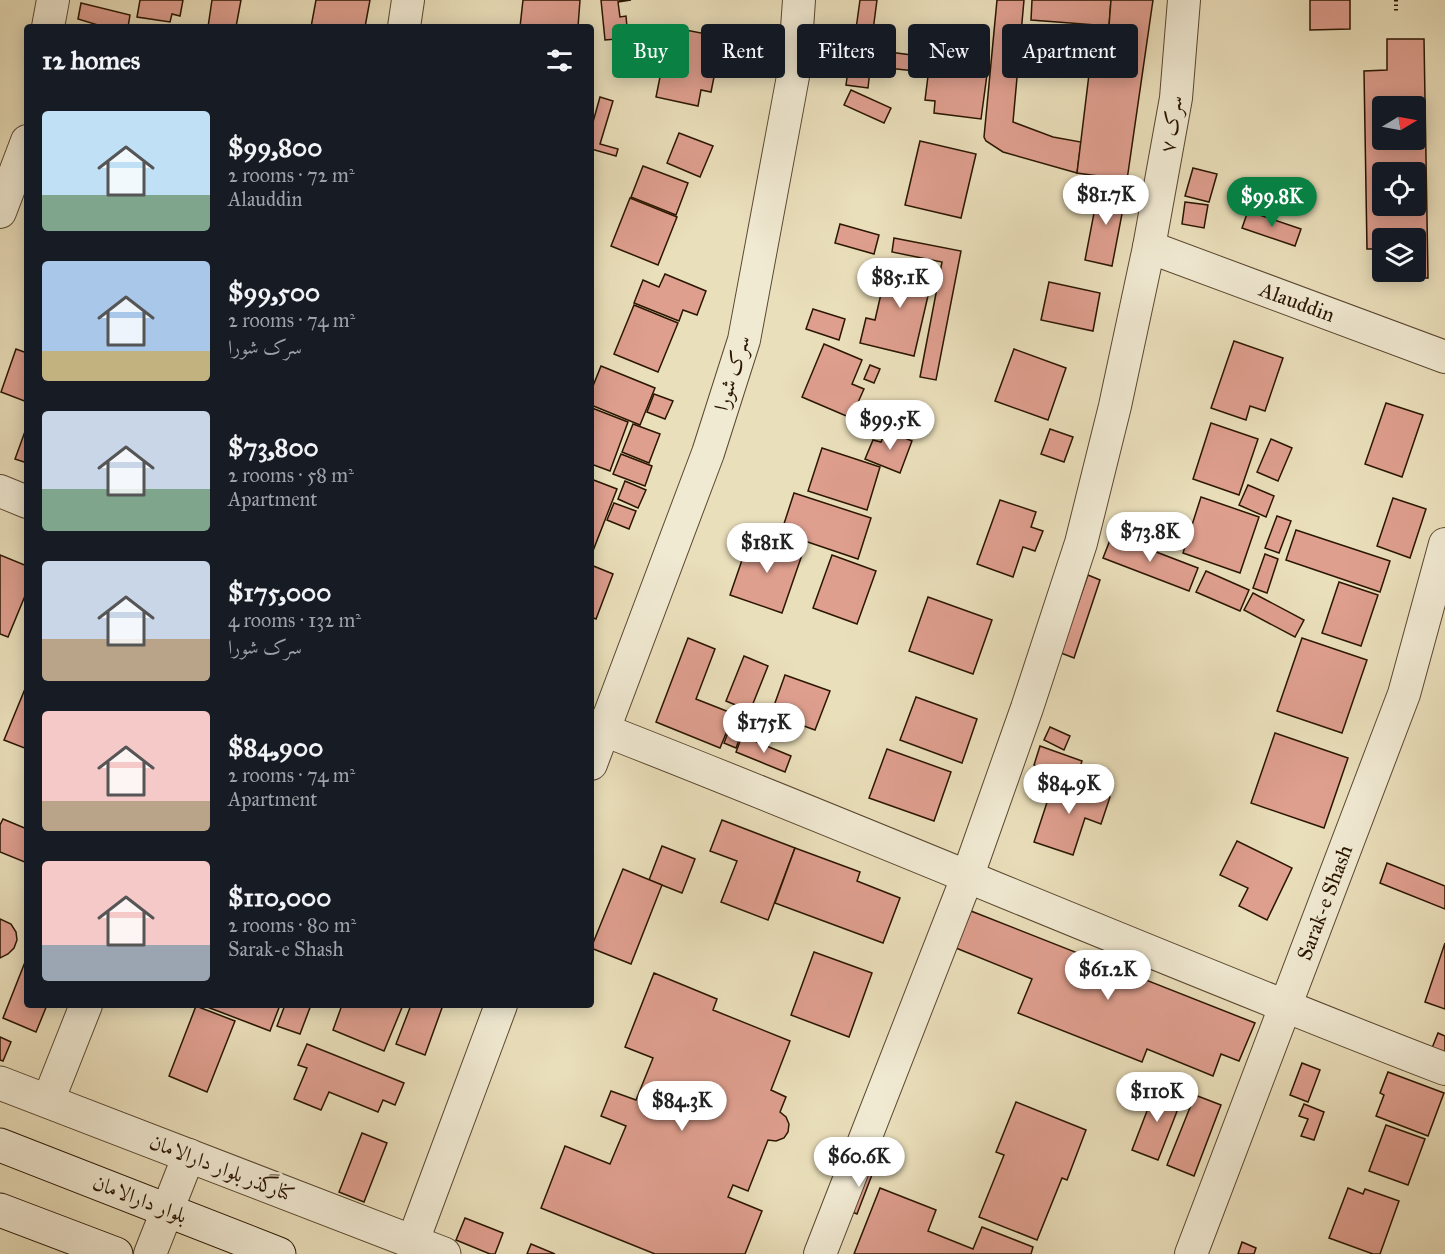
<!DOCTYPE html>
<html lang="en">
<head>
<meta charset="utf-8">
<style>
  body { margin:0; font-family:"IM FELL Great Primer",Amiri,serif; background:#20242c; color:#f1f3f6; height:100vh; display:flex; flex-direction:column; font-size:22px; white-space:nowrap }
  * { box-sizing:border-box; margin:0 }
  p { font-size:20px; color:#9ea1a6 }
  .icon { flex:none; width:33px; height:33px; fill:none; stroke:currentColor; stroke-width:2; stroke-linecap:round; stroke-linejoin:round }
  .map { position:relative; flex:1; overflow:hidden }
  .drawer { position:absolute; left:24px; top:24px; width:570px; height:984px; display:flex; flex-direction:column; background:#171b24; border-radius:6px; box-shadow:0 3px 15px #0003 }
  .drawer>* { flex:none }
  .top-card { position:absolute; left:612px; top:24px; width:570px; height:54px; display:flex; gap:12px }
  .needle { width:39px; rotate:80deg }
  .tools { position:absolute; left:1372px; top:96px; display:grid; gap:12px }
  .tools a { display:grid; place-items:center; width:54px; height:54px; border-radius:6px; background:#171b24; box-shadow:0 3px 15px #0003; font-size:30px }
  .price { position:absolute; translate:-50% -51px; padding:0 14px; border-radius:21px; background:#fff; color:#222; font-size:20px; line-height:39px; filter:drop-shadow(0 2px 3px #0008) }
  .price::after { content:''; position:absolute; left:50%; top:36px; width:18px; height:14px; margin-left:-9px; background:inherit; clip-path:polygon(0 0,100% 0,50% 100%) }
  .price.on { background:#0b8043; color:#fff }
  ul { padding:0; list-style:none }
  li { display:flex; align-items:center; gap:18px; height:150px; padding:0 18px }
  li span { display:grid; place-items:center; flex:none; width:168px; height:120px; border-radius:6px; color:#555 }
  li>.icon { margin-inline-start:auto }
  span .icon { width:72px; height:72px; fill:#fffc; stroke-width:1 }
  li b { font-size:26px }
  h2 { display:flex; justify-content:space-between; align-items:center; height:72px; padding:0 18px; font-size:26px }
  .chip { padding:0 21px; border-radius:6px; background:#171b24; box-shadow:0 3px 15px #0003; font-size:21px; line-height:54px }
  .chip.on { background:#0b8043; color:#fff }
  .map>svg:first-child { display:block }
  .building { fill:#df9f8f; stroke:#2a1601; stroke-width:1.5; fill-rule:evenodd }
  .lines { fill:none; stroke-linecap:round; stroke-linejoin:round }
  .minor-casing { stroke:#5a4830; stroke-width:34 }
  .tertiary-casing { stroke:#5a4830; stroke-width:35 }
  .secondary-casing { stroke:#2a1601; stroke-width:35 }
  .path { stroke:#2a1601; stroke-width:4; stroke-dasharray:1.5 3; stroke-linecap:butt }
  .minor { stroke:#f1ead3; stroke-width:32 }
  .tertiary { stroke:#f1ead3; stroke-width:33 }
  .secondary { stroke:#f1ead3; stroke-width:33 }
  .labels { text-anchor:middle; stroke-width:5; stroke-linejoin:round; paint-order:stroke }
  .street-label { font-size:21px; fill:#2a1601; stroke:#f1ead3 }
</style>
</head>
<body>
<div class="map">
<svg width="1445" height="1254" viewBox="0 0 1445 1254">
  <rect width="100%" height="100%" fill="#eadfbb"/>
  <filter id="stains"><feTurbulence type="fractalNoise" baseFrequency=".00333" numOctaves="4"/><feColorMatrix values="0 0 0 0 .2 0 0 0 0 .09 0 0 0 0 .02 0 0 0 .5 -.17"/></filter>
  <radialGradient id="worn" r=".72"><stop offset=".6" stop-color="#630" stop-opacity="0"/><stop offset="1" stop-color="#630" stop-opacity=".3"/></radialGradient>
  <g class="building">
    <polygon points="140,0 183,0 180,16 172,14 170,22 137,17"/>
    <polygon points="212,0 241,0 236,27 208,27"/>
    <polygon points="316,0 370,0 365,27 311,27"/>
    <polygon points="523,0 580,0 578,27 520,27"/>
    <polygon points="601,0 631,0 618,2 620,17 626,16 628,38 605,40"/>
    <polygon points="860,0 877,0 872,38 855,36"/>
    <polygon points="997,0 1024,0 1013,122 1053,137 1081,142 1077,173 1003,152 986,141 984,137"/>
    <polygon points="1032,0 1111,0 1109,26 1031,20"/>
    <polygon points="1111,0 1153,0 1127,180 1077,173 1095,25 1109,26"/>
    <polygon points="1310,0 1350,0 1350,29 1310,30"/>
    <polygon points="81,3 130,15 128,27 98,27 98,25 78,19"/>
    <polygon points="670,27 722,37 711,92 701,90 698,106 656,97"/>
    <path d="M1387,39H1424L1428,278H1391V272H1416V238H1383V249H1367L1364,71L1387,70ZM1383,106H1416V140H1383ZM1383,172H1416V206H1383Z"/>
    <polygon points="851,49 872,52 868,88 846,85"/>
    <polygon points="889,52 927,57 925,72 887,68"/>
    <polygon points="930,60 988,67 981,119 934,113 935,101 925,100"/>
    <polygon points="851,90 891,108 884,123 844,105"/>
    <polygon points="600,97 613,101 600,144 618,149 616,156 591,149 591,129"/>
    <polygon points="679,133 713,146 700,177 667,163"/>
    <polygon points="920,141 976,154 961,218 905,205"/>
    <polygon points="643,166 688,183 676,215 631,197"/>
    <polygon points="1193,168 1217,174 1209,202 1185,196"/>
    <polygon points="1099,187 1126,193 1112,266 1085,260"/>
    <polygon points="630,198 677,217 658,265 611,246"/>
    <polygon points="1185,202 1208,205 1204,228 1182,224"/>
    <polygon points="1248,211 1301,229 1295,246 1242,228"/>
    <polygon points="840,224 879,235 874,254 835,243"/>
    <polygon points="894,238 961,251 936,380 920,377 942,262 892,252"/>
    <polygon points="889,259 934,270 914,356 860,343 866,318 875,320"/>
    <polygon points="665,274 706,291 697,315 683,310 679,321 634,303 643,280 659,287"/>
    <polygon points="1049,282 1100,293 1093,331 1041,320"/>
    <polygon points="634,305 678,323 658,372 614,354"/>
    <polygon points="813,309 845,319 839,340 806,329"/>
    <polygon points="1234,341 1283,358 1265,411 1250,406 1246,420 1211,408"/>
    <polygon points="824,344 862,360 852,384 864,389 851,418 802,397"/>
    <polygon points="16,349 27,353 27,402 1,392"/>
    <polygon points="1014,349 1066,368 1048,420 995,401"/>
    <polygon points="870,365 880,369 874,383 864,379"/>
    <polygon points="601,366 655,388 640,425 591,405 591,391"/>
    <polygon points="654,394 673,401 665,419 647,412"/>
    <polygon points="1386,403 1423,415 1402,477 1365,464"/>
    <polygon points="592,408 628,422 610,471 591,464"/>
    <polygon points="1211,423 1258,439 1239,495 1193,479"/>
    <polygon points="633,424 660,434 649,463 622,452"/>
    <polygon points="27,426 27,463 15,459"/>
    <polygon points="1050,429 1073,437 1064,462 1041,454"/>
    <polygon points="886,430 912,441 900,473 865,459 873,440 881,442"/>
    <polygon points="1271,439 1292,448 1278,481 1257,472"/>
    <polygon points="822,448 880,467 867,510 808,491"/>
    <polygon points="621,454 652,466 645,486 613,474"/>
    <polygon points="591,479 617,489 591,556"/>
    <polygon points="625,481 646,490 638,508 618,499"/>
    <polygon points="1248,485 1274,496 1266,517 1239,505"/>
    <polygon points="794,493 871,518 858,559 781,533"/>
    <polygon points="1201,497 1259,517 1240,573 1183,553"/>
    <polygon points="1393,498 1426,509 1410,558 1377,546"/>
    <polygon points="1000,500 1036,512 1031,527 1043,531 1035,551 1023,547 1013,577 977,564"/>
    <polygon points="614,503 636,511 629,529 607,520"/>
    <polygon points="1277,516 1291,521 1279,553 1265,548"/>
    <polygon points="1296,530 1390,561 1380,592 1286,560"/>
    <polygon points="751,534 803,552 782,613 730,595"/>
    <polygon points="1112,535 1198,568 1189,591 1103,558"/>
    <polygon points="1265,554 1278,559 1267,593 1253,588"/>
    <polygon points="0,555 27,566 27,591 8,637 0,634"/>
    <polygon points="832,555 876,571 857,624 813,608"/>
    <polygon points="591,565 613,574 596,619 591,617"/>
    <polygon points="1206,571 1249,590 1240,611 1196,592"/>
    <polygon points="1088,575 1100,580 1074,658 1061,653"/>
    <polygon points="1339,582 1378,595 1361,646 1322,633"/>
    <polygon points="1253,593 1304,620 1295,637 1244,610"/>
    <polygon points="928,597 992,620 973,674 909,651"/>
    <polygon points="688,638 715,649 696,699 734,714 720,748 656,722"/>
    <polygon points="1302,638 1367,660 1342,733 1277,711"/>
    <polygon points="744,656 768,666 750,711 726,701"/>
    <polygon points="785,675 830,691 815,730 771,714"/>
    <polygon points="27,684 27,749 4,740"/>
    <polygon points="916,697 977,719 962,763 900,740"/>
    <polygon points="737,709 749,714 736,748 724,743"/>
    <polygon points="1050,727 1070,736 1064,750 1044,740"/>
    <polygon points="1275,733 1348,758 1324,828 1251,803"/>
    <polygon points="742,736 791,756 785,772 736,752"/>
    <polygon points="1040,746 1082,761 1078,773 1066,769 1064,776 1034,765"/>
    <polygon points="887,749 951,772 934,821 869,798"/>
    <polygon points="1055,778 1110,797 1101,824 1085,818 1073,855 1034,842"/>
    <polygon points="3,819 27,829 27,863 0,852 0,825"/>
    <polygon points="722,820 795,848 768,920 721,902 737,861 710,851"/>
    <polygon points="1237,841 1292,868 1267,920 1239,906 1248,888 1220,875"/>
    <polygon points="662,846 695,859 682,893 649,880"/>
    <polygon points="795,848 860,872 857,881 900,898 883,943 775,903"/>
    <polygon points="1387,863 1445,886 1445,909 1380,883"/>
    <polygon points="623,869 662,885 631,964 591,948"/>
    <polygon points="971,911 1255,1023 1239,1061 1221,1054 1213,1076 1147,1049 1142,1062 1018,1013 1032,979 956,948"/>
    <polygon points="0,919 11,924 16,932 17,940 14,948 8,954 0,958"/>
    <polygon points="1445,943 1445,1009 1425,1002"/>
    <polygon points="814,952 872,973 849,1037 791,1015"/>
    <polygon points="27,957 27,1005 47,1005 36,1032 3,1018"/>
    <polygon points="654,973 717,999 713,1010 790,1041 771,1090 786,1097 780,1112 786,1117 789,1124 788,1132 784,1138 776,1141 768,1140 748,1191 733,1185 728,1197 762,1211 745,1254 655,1254 541,1208 565,1146 610,1164 626,1126 601,1116 611,1091 636,1100 653,1058 625,1047"/>
    <polygon points="202,1005 280,1005 270,1031"/>
    <polygon points="285,1005 311,1005 300,1034 277,1026"/>
    <polygon points="342,1005 403,1005 384,1051 333,1030"/>
    <polygon points="411,1005 443,1005 425,1055 396,1044"/>
    <polygon points="196,1006 235,1021 207,1092 169,1076"/>
    <polygon points="1438,1033 1445,1036 1445,1054 1432,1048"/>
    <polygon points="0,1037 11,1042 3,1061 0,1060"/>
    <polygon points="307,1044 404,1083 395,1105 383,1100 378,1112 329,1092 321,1110 294,1099 307,1068 298,1065"/>
    <polygon points="1302,1063 1320,1070 1308,1102 1290,1095"/>
    <polygon points="1388,1072 1444,1093 1428,1136 1376,1116 1384,1095 1380,1093"/>
    <polygon points="1157,1085 1183,1096 1158,1160 1132,1150"/>
    <polygon points="1195,1095 1221,1105 1194,1176 1167,1165"/>
    <polygon points="1016,1102 1086,1130 1067,1180 1062,1178 1037,1240 979,1217 1004,1155 996,1152"/>
    <polygon points="1304,1104 1324,1112 1314,1140 1301,1136 1308,1119 1299,1116"/>
    <polygon points="1386,1125 1425,1139 1408,1185 1369,1171"/>
    <polygon points="362,1133 387,1143 364,1202 339,1192"/>
    <polygon points="861,1162 875,1167 857,1214 843,1208"/>
    <polygon points="880,1188 936,1210 928,1231 973,1249 982,1227 1033,1247 1031,1254 854,1254"/>
    <polygon points="1348,1188 1363,1194 1365,1189 1399,1201 1380,1254 1373,1254 1329,1238"/>
    <polygon points="465,1218 503,1233 495,1254 490,1254 456,1240"/>
    <polygon points="1242,1242 1256,1248 1254,1254 1238,1254"/>
    <polygon points="531,1244 555,1254 527,1254"/>
  </g>
  <g class="lines">
    <defs>
      <g id="minor">
        <polyline points="48,27 53,0"/>
        <polyline points="404,27 408,0"/>
        <polyline points="0,212 27,141"/>
        <path id="s1" d="M1149,247L1445,357"/>
        <polyline points="0,491 27,502"/>
        <path d="M591,725C877,836 1159,959 1445,1069"/>
        <polyline points="591,764 708,453 744,340 794,71 799,0"/>
        <polyline points="48,1101 86,1005"/>
        <polyline points="413,1241 501,1005"/>
        <polyline points="150,1254 189,1155"/>
        <polyline points="820,1254 968,875 1027,708 1081,543 1115,406 1149,247 1176,98 1184,0"/>
        <path id="s2" d="M1191,1254L1404,694L1445,544"/>
      </g>
      <polyline id="tertiary" points="0,1083 444,1254"/>
      <g id="secondary">
        <polyline points="0,1145 279,1254"/>
        <polyline points="0,1210 116,1254"/>
      </g>
    </defs>
    <use href="#minor" class="minor-casing"/>
    <use href="#tertiary" class="tertiary-casing"/>
    <use href="#secondary" class="secondary-casing"/>
    <polyline class="path" points="1396,0 1396,13"/>
    <use href="#minor" class="minor"/>
    <use href="#tertiary" class="tertiary"/>
    <use href="#secondary" class="secondary"/>
  </g>
  <g class="labels">
    <g class="street-label">
      <text transform="translate(1171 124) rotate(-81)" y="7">سرک ۷</text>
      <text dy="7" stroke="none"><textPath href="#s1" startOffset="158">Alauddin</textPath></text>
      <text transform="translate(732 373) rotate(-73)" y="7">سرک شورا</text>
      <text dy="7" stroke="none"><textPath href="#s2" startOffset="376">Sarak-e Shash</textPath></text>
      <text transform="translate(222 1168) rotate(21)" y="7">کنارگذر بلوار دارالامان</text>
      <text transform="translate(140 1199) rotate(21)" y="7">بلوار دارالامان</text>
    </g>
  </g>
  <rect width="100%" height="100%" filter="url(#stains)"/>
  <rect width="100%" height="100%" fill="url(#worn)"/>
</svg>
<div class="tools">
<a><svg class="needle" viewBox="-14 -14 28 28"><path d="M0-13l5 13h-10z" fill="#e53935"/><path d="M0 13l5-13h-10z" fill="#9ea1a6"/></svg></a>
<a><svg class="icon" aria-label="locate" viewBox="0 0 24 24"><circle cx="12" cy="12" r="6"/><path d="M12 2v4M12 18v4M2 12h4M18 12h4"/></svg></a>
<a><svg class="icon" aria-label="layers" viewBox="0 0 24 24"><path d="M12 4l9 5-9 5-9-5zM3 14l9 5 9-5"/></svg></a>
</div>
<b class="price" style="left:1106px;top:226px">$81.7K</b>
<b class="price on" style="left:1272px;top:228px">$99.8K</b>
<b class="price" style="left:900px;top:309px">$85.1K</b>
<b class="price" style="left:890px;top:451px">$99.5K</b>
<b class="price" style="left:1150px;top:563px">$73.8K</b>
<b class="price" style="left:767px;top:574px">$181K</b>
<b class="price" style="left:764px;top:754px">$175K</b>
<b class="price" style="left:1069px;top:815px">$84.9K</b>
<b class="price" style="left:1108px;top:1001px">$61.2K</b>
<b class="price" style="left:1157px;top:1123px">$110K</b>
<b class="price" style="left:682px;top:1132px">$84.3K</b>
<b class="price" style="left:859px;top:1188px">$60.6K</b>
<div class="top-card">
<a class="chip on">Buy</a>
<a class="chip">Rent</a>
<a class="chip">Filters</a>
<a class="chip">New</a>
<a class="chip">Apartment</a>
</div>
<section class="drawer">
<h2>12 homes<svg class="icon" aria-label="filters" viewBox="0 0 24 24"><path d="M4 7h16M4 17h16"/><circle cx="9" cy="7" r="2"/><circle cx="15" cy="17" r="2"/></svg></h2>
<ul>
<li><span style="background:linear-gradient(#bfe0f5 70%,#7fa58c 0)"><svg class="icon" aria-label="home" viewBox="0 0 24 24"><path d="M3 11l9-7 9 7M6 9v11h12V9"/></svg></span><div><b>$99,800</b><p>2 rooms · 72 m²</p><p>Alauddin</p></div></li>
<li><span style="background:linear-gradient(#a9c7e8 75%,#c2b280 0)"><svg class="icon" aria-label="home" viewBox="0 0 24 24"><path d="M3 11l9-7 9 7M6 9v11h12V9"/></svg></span><div><b>$99,500</b><p>2 rooms · 74 m²</p><p>سرک شورا</p></div></li>
<li><span style="background:linear-gradient(#c9d6e8 65%,#7fa58c 0)"><svg class="icon" aria-label="home" viewBox="0 0 24 24"><path d="M3 11l9-7 9 7M6 9v11h12V9"/></svg></span><div><b>$73,800</b><p>2 rooms · 58 m²</p><p>Apartment</p></div></li>
<li><span style="background:linear-gradient(#c9d6e8 65%,#b9a48a 0)"><svg class="icon" aria-label="home" viewBox="0 0 24 24"><path d="M3 11l9-7 9 7M6 9v11h12V9"/></svg></span><div><b>$175,000</b><p>4 rooms · 132 m²</p><p>سرک شورا</p></div></li>
<li><span style="background:linear-gradient(#f6c9c9 75%,#b9a48a 0)"><svg class="icon" aria-label="home" viewBox="0 0 24 24"><path d="M3 11l9-7 9 7M6 9v11h12V9"/></svg></span><div><b>$84,900</b><p>2 rooms · 74 m²</p><p>Apartment</p></div></li>
<li><span style="background:linear-gradient(#f6c9c9 70%,#9aa5b1 0)"><svg class="icon" aria-label="home" viewBox="0 0 24 24"><path d="M3 11l9-7 9 7M6 9v11h12V9"/></svg></span><div><b>$110,000</b><p>2 rooms · 80 m²</p><p>Sarak-e Shash</p></div></li>
</ul>
</section>
</div>
</body>
</html>
